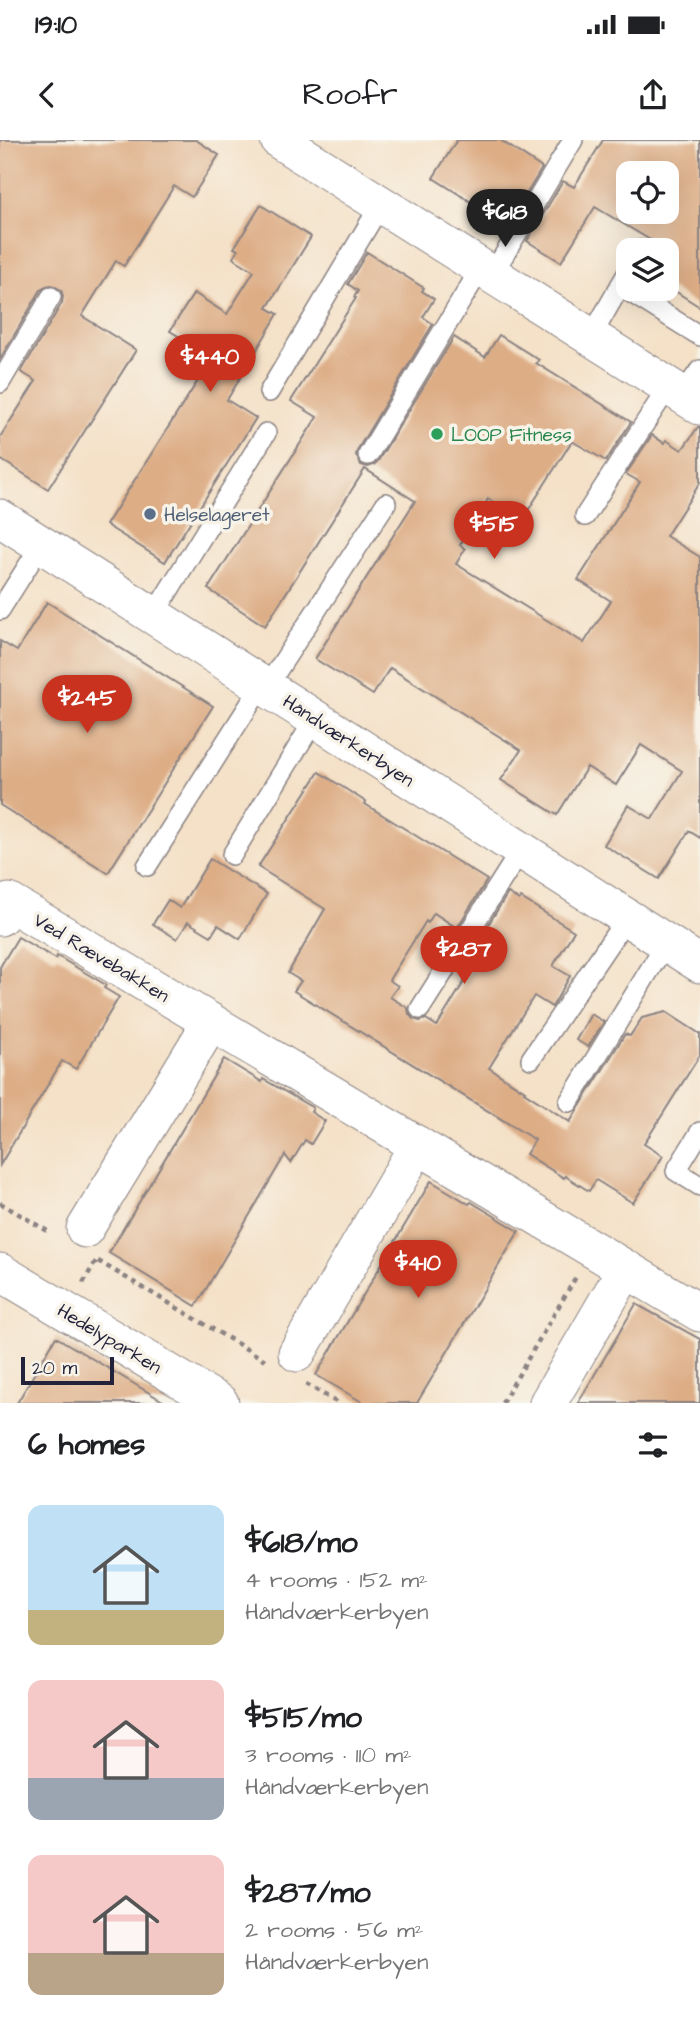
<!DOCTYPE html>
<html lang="en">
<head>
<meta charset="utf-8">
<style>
  body { margin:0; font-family:"Architects Daughter",sans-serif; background:#f6f6f6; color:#202124; height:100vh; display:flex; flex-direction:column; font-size:26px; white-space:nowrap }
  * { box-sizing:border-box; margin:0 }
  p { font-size:23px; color:#757577 }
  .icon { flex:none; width:38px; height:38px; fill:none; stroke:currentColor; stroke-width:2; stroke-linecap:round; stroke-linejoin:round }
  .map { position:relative; height:1263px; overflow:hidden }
  .sheet { display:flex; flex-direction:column; background:#fff; flex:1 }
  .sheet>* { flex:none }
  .fabs { position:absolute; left:616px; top:21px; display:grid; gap:14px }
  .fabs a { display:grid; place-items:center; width:63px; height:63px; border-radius:14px; background:#fff; box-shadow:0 7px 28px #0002; font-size:35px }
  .scale { position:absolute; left:21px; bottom:18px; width:93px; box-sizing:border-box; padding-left:7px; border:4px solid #22223b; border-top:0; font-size:19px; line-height:24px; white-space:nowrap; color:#22223b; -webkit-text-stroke:5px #f7f3e8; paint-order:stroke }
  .price { position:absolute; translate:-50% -60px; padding:0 16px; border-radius:24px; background:#c8321e; color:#fff; font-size:23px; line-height:46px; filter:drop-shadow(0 2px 4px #0008) }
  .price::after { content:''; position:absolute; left:50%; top:42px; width:21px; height:16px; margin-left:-10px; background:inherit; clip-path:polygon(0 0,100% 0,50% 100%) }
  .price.current { background:#222; color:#fff }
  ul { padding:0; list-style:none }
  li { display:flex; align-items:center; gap:21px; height:175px; padding:0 28px }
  li span { display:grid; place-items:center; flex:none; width:196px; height:140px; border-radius:14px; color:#555 }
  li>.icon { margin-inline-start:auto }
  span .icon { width:84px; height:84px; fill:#fffc; stroke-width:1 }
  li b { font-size:30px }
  h2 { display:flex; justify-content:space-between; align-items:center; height:84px; padding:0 28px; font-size:30px }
  .status { display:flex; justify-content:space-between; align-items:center; height:49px; padding:0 35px; background:#fff; direction:ltr }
  .status svg { height:19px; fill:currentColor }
  header { display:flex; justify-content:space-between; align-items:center; height:91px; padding:0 28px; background:#fff; font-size:32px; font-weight:600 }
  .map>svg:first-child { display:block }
  .building { fill:#ddad86; fill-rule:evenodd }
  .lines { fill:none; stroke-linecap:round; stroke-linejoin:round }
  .lane-casing { stroke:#8b8282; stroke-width:22 }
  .street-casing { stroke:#8b8282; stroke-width:39 }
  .path { stroke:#8b8282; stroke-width:4.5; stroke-dasharray:5 5; stroke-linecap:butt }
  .lane { stroke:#fff; stroke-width:19 }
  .street { stroke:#fff; stroke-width:37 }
  .leisure-dot { fill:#2e9e5b; stroke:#f7f3e8; stroke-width:2.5 }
  .service-dot { fill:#5c6f8a; stroke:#f7f3e8; stroke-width:2.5 }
  .labels { text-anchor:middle; stroke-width:7; stroke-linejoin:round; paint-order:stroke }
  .leisure-label { font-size:19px; fill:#27864d; stroke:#f7f3e8; text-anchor:start }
  .service-label { font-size:19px; fill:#4e5e75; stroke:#f7f3e8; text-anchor:start }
  .street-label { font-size:19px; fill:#22223b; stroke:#f7f3e8 }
</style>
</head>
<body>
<div class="status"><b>19:10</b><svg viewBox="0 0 49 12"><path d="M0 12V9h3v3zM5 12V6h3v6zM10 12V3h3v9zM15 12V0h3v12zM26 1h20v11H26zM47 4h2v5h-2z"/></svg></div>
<header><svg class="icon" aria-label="back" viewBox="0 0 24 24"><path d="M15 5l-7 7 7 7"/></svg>Roofr<svg class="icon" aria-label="share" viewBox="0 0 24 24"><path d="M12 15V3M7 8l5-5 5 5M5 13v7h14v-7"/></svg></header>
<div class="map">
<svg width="700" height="1263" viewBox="0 0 700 1263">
  <rect width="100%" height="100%" fill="#f7f3e8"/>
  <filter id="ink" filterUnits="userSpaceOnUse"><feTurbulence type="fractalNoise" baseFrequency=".0143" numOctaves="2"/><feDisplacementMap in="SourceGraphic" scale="14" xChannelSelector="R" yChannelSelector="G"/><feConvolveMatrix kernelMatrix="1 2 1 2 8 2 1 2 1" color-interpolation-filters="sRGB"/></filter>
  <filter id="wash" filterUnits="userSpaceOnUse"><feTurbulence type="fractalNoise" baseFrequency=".00686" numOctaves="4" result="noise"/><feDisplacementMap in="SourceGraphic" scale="28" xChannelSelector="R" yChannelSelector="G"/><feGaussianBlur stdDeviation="1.57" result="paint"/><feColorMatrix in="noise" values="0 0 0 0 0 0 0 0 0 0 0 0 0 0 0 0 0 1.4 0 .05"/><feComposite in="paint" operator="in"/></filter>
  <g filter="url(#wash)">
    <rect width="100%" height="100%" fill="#f4e1c8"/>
    <g id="blocks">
      <g class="building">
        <polygon points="0,0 196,0 219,15 192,57 174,46 124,126 116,121 82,176 136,210 48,349 0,319 0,297 36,241 21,232 62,163 63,156 61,150 52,145 46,146 41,150 0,219"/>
        <polygon points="457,0 500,0 542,28 508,85 433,38"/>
        <path d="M603,0H700V167L667,146V110L595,67L561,122L527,101L563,41L574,47ZM628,33H667V72H628Z"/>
        <polygon points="261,65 311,97 267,168 278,174 227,260 256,278 165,422 106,385 213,217 170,191 194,153 227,174 254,131 233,118 238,110 234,108"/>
        <polygon points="367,112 424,148 422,151 434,159 423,177 433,184 358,309 356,315 361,325 368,327 374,325 378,321 454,197 485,217 499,195 539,220 536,223 631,282 606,321 572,301 522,380 488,359 460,405 465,409 456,424 584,503 611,461 578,440 640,342 626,334 652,295 664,303 666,300 682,310 698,287 700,287 700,343 666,396 700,417 700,698 689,691 659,739 604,705 628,665 652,679 682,631 641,605 616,645 587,627 557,675 501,640 521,610 390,528 373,555 315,519 415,361 365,329 265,486 208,449 317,277 291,261 356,158 354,157 358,151 348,144"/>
        <polygon points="47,462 213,566 108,733 0,665 0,501 17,511"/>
        <polygon points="319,632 366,662 365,664 487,740 457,788 434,773 428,783 426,781 389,840 398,846 390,857 408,868 409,874 413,879 420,881 426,879 437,886 486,806 478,801 508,753 519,760 521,758 574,791 553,826 570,836 552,867 534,856 489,928 525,951 524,952 570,982 625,894 630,896 642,878 666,872 700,894 700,915 644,1004 663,1016 633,1063 596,1040 589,1051 565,1036 564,1038 526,1014 535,1000 294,851 301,841 288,833 325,769 258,727"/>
        <polygon points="210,719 267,754 240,799 218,785 211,796 188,782 177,799 153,784 168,760 180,768"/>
        <polygon points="18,797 56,819 57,816 106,845 104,848 119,857 76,929 62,921 0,1025 0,827"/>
        <polygon points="591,874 604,882 588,907 576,900"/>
        <polygon points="224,919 262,942 263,939 313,968 311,972 325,981 311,1004 305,1000 291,1023 285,1015 196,1166 109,1113"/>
        <polygon points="431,1041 469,1064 471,1062 519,1091 417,1263 364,1263 316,1235"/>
        <polygon points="636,1164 700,1199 700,1263 578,1263"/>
        <polygon points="56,1197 166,1263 17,1263"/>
      </g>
    </g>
  </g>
  <g filter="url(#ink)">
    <use href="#blocks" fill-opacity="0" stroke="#8b8282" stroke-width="2"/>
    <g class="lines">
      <defs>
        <g id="lane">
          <polyline points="640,110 641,110"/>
          <polyline points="492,135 573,0"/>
          <polyline points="620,146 700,196"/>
          <polyline points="591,197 628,132"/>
          <polyline points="0,243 51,157"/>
          <polyline points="269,252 381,64"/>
          <polyline points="682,255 700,230"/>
          <polyline points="368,315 481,128"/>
          <polyline points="585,376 669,246"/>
          <polyline points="0,470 41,405"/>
          <polyline points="153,476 266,293"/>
          <polyline points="266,548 386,363"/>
          <polyline points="232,715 315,579"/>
          <polyline points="147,726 262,545"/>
          <polyline points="420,869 521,710"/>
          <polyline points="531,919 627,777"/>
          <polyline points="569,962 666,803"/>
          <polyline points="700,992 676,1031 700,1046"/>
        </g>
        <g id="street">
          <polyline points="279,0 700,266"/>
          <polyline points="0,378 700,824"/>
          <polyline points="0,777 9,762 700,1173"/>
          <polyline points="85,1089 211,882"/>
          <polyline points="0,1132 220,1263"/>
          <polyline points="297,1213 418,1005"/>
          <polyline points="548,1263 626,1129"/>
        </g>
      </defs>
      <use href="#lane" class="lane-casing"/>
      <use href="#street" class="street-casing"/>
      <g class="path">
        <polyline points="0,1063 51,1093"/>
        <polyline points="98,1121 265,1220"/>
        <polyline points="83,1143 96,1121"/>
        <polyline points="306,1244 338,1263"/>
        <polyline points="502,1263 576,1137"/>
      </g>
      <use href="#lane" class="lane"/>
      <use href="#street" class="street"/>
    </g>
  </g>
  <circle class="leisure-dot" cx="437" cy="294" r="7"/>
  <circle class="service-dot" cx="150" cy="374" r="7"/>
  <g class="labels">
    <g class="leisure-label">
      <text x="451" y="301">LOOP Fitness</text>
    </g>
    <g class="service-label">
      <text x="164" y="381">Helselageret</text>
    </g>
    <g class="street-label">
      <text transform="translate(349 600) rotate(33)" y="7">Håndværkerbyen</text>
      <text transform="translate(102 817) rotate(31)" y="7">Ved Rævebakken</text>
      <text transform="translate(110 1198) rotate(31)" y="7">Hedelyparken</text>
    </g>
  </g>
</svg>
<div class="fabs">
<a><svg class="icon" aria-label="locate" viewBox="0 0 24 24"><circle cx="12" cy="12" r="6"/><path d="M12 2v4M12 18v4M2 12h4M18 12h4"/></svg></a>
<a><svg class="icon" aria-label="layers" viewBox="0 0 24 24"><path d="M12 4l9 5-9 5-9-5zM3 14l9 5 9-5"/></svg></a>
</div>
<div class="scale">20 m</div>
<b class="price current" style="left:505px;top:109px">$618</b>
<b class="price" style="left:210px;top:254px">$440</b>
<b class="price" style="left:494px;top:421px">$515</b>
<b class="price" style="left:87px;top:595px">$245</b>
<b class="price" style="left:464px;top:846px">$287</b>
<b class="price" style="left:418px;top:1160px">$410</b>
</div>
<section class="sheet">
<h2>6 homes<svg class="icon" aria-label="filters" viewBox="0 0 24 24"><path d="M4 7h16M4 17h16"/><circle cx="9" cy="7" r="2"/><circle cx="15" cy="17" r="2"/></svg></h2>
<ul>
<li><span style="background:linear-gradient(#bfe0f5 75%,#c2b280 0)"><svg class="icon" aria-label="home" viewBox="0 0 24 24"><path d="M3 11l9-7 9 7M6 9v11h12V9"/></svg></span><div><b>$618/mo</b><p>4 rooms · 152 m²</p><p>Håndværkerbyen</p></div></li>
<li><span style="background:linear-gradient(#f6c9c9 70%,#9aa5b1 0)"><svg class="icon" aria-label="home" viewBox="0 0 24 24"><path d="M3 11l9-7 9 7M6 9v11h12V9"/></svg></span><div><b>$515/mo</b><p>3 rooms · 110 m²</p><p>Håndværkerbyen</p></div></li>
<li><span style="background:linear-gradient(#f6c9c9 70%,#b9a48a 0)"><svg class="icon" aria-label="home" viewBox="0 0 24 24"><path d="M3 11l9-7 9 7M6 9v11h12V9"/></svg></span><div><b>$287/mo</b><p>2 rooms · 56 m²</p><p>Håndværkerbyen</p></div></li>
</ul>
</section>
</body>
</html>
